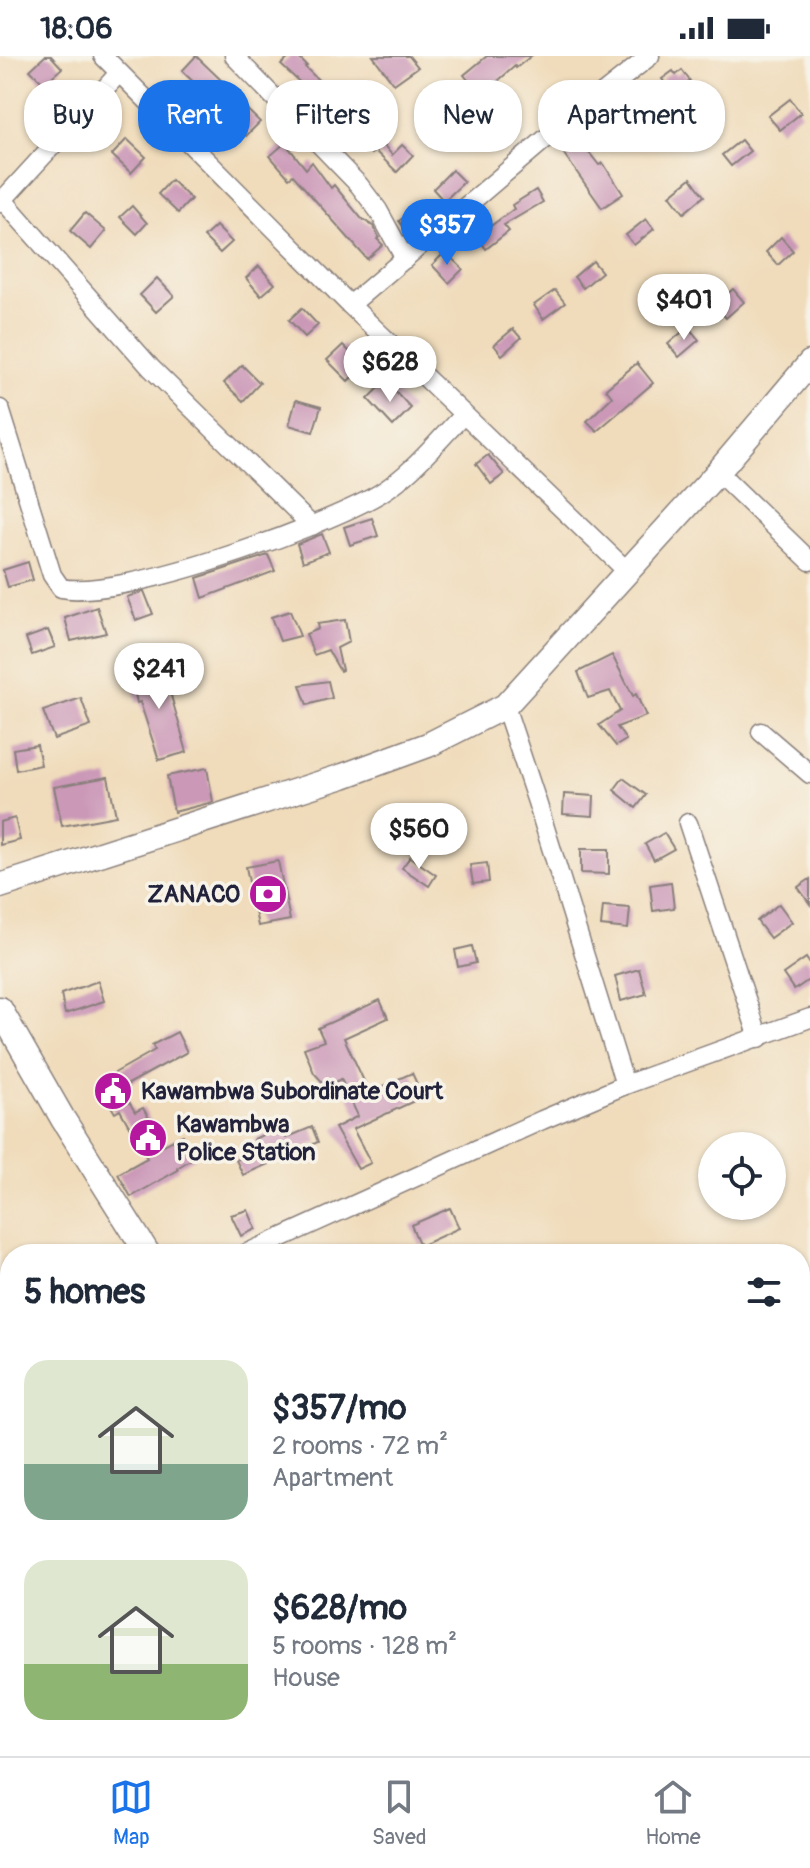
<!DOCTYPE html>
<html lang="en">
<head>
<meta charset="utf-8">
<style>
  body { margin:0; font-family:Pangolin,sans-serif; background:#f2f2f3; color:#1f2937; height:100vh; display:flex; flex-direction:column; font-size:30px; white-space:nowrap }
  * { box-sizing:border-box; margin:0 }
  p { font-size:26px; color:#747a83 }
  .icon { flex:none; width:44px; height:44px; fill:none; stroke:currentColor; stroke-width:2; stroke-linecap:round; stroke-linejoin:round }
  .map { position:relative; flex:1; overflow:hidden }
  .details { position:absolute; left:0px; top:1188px; width:810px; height:512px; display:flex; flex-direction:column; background:#fff; border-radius:32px 32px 0 0; box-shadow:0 2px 6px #0004 }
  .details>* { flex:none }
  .hud { position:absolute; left:24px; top:24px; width:762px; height:72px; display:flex; gap:16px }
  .fabs { position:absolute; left:698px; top:1076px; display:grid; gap:16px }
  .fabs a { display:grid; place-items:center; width:88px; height:88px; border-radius:50%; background:#fff; box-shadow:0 2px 6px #0004; font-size:40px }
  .price { position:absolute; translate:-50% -68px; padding:0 18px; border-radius:28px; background:#fff; color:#222; font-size:26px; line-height:52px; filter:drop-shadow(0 2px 4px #0008) }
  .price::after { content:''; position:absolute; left:50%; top:48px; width:24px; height:18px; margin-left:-12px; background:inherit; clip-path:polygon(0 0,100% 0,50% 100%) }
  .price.active { background:#1a73e8; color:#fff }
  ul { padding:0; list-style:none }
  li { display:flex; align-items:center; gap:24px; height:200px; padding:0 24px }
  li span { display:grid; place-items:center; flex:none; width:224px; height:160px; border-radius:24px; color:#555 }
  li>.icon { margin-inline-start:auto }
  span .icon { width:96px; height:96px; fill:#fffc; stroke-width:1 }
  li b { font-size:34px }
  h2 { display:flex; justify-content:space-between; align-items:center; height:96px; padding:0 24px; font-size:34px }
  .pill { padding:0 28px; border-radius:32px; background:#fff; box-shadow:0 2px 6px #0004; font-size:28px; line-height:72px }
  .pill.active { background:#1a73e8; color:#fff }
  .status { display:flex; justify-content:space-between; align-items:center; height:56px; padding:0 40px; background:#fff; direction:ltr }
  .status svg { height:22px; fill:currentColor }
  .dock { display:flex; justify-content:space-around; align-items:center; height:112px; border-top:2px solid #e0e1e3; background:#fff; font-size:22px; color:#747a83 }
  .dock a { display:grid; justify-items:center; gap:4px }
  .dock .active { color:#1a73e8 }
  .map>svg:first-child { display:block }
  .green { fill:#a2cd79; stroke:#62785a; stroke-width:2 }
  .building { fill:#cb98b8 }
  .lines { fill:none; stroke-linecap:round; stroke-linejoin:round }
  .minor-casing { stroke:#897f7b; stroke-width:21 }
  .major-casing { stroke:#897f7b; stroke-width:27 }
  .minor { stroke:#fff; stroke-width:18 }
  .major { stroke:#fff; stroke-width:24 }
  .labels { text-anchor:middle; stroke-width:7; stroke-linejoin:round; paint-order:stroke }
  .poi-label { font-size:24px; font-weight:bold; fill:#22223b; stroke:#f7f3e8; text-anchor:start }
</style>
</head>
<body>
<div class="status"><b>18:06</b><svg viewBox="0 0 49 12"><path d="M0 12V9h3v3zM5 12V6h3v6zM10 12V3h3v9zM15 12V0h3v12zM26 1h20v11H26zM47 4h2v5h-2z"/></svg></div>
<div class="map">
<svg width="810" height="1700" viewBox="0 0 810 1700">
  <rect width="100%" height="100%" fill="#f7f3e8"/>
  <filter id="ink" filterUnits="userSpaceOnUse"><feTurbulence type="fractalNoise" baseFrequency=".0125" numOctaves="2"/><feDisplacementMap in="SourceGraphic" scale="16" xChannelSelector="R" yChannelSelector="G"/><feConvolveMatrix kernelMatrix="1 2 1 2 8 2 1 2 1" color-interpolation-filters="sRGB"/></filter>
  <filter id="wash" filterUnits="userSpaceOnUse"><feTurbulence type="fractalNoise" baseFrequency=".006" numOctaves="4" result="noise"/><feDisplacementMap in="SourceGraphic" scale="32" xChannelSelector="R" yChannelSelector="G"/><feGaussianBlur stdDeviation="1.8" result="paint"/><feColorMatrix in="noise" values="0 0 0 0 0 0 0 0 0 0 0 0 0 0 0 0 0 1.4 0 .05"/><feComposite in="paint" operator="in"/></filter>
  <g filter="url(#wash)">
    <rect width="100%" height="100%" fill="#f0dcbb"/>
    <polygon class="green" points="810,1232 810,1700 0,1700 0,1405 10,1405 10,1690 800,1690 800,1234"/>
    <g id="blocks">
      <g class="building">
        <polygon points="45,0 51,0 62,12 44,28 30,14"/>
        <polygon points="196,0 221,24 207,39 182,15"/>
        <polygon points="291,0 297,0 307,10 305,11 343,48 353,36 367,48 358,59 392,99 402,89 413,99 397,116 375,95 371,98 356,80 357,79 281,9"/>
        <polygon points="373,0 409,0 418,11 394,28"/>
        <polygon points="487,0 531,0 516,12 515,10 430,84 420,73 439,58 468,24 464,19"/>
        <polygon points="682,14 690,25 673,38 662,23 673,15 676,19"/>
        <polygon points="234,41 260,66 246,80 220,55"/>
        <polygon points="790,43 801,57 780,74 768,60"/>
        <polygon points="634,52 642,62 623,76 616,67"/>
        <polygon points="127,83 146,101 131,117 112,99"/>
        <polygon points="741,84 750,95 731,110 722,99"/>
        <polygon points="580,85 599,109 603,107 623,138 602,152 564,98"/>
        <polygon points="285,87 306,113 312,106 331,132 334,129 361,162 374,171 379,181 377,183 383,189 367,203 293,119 289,122 270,100"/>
        <polygon points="452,114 464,126 444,145 433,133"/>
        <polygon points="691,122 704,140 684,157 670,139"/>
        <polygon points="171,124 191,143 178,157 158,138"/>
        <polygon points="536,134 543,146 504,169 509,175 486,193 477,180 514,153 512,149"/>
        <polygon points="132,150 147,167 137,178 120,161"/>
        <polygon points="418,150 428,163 409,178 399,165"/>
        <polygon points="85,157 106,175 91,193 70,175"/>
        <polygon points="646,163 654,173 634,189 626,179"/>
        <polygon points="216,170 232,186 220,197 204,181"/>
        <polygon points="781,181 793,195 778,209 766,196"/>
        <polygon points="445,196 463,213 449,227 432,209"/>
        <polygon points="593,205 602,216 583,232 574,221"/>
        <polygon points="259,210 275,228 261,240 246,222"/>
        <polygon points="157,222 174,240 156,256 140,239"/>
        <polygon points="733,233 744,246 726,262 715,249"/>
        <polygon points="555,234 565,247 543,263 534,249"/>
        <polygon points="302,252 318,269 305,281 289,264"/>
        <polygon points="688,271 699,284 679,301 668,288"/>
        <polygon points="513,273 521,282 502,299 494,289"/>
        <polygon points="343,289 351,297 348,300 361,312 348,325 327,304"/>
        <polygon points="637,307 653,327 597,375 587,365 612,341 606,333"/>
        <polygon points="242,309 260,327 243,345 224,327"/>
        <polygon points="386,325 411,352 393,370 368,343"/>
        <polygon points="296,344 321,351 313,376 289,369"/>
        <polygon points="488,399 504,418 491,428 476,408"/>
        <polygon points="372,462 378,480 350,489 344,471"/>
        <polygon points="322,478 329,496 303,506 297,488"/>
        <polygon points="268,499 275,515 203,542 197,522"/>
        <polygon points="28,506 33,524 8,531 3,514"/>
        <polygon points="144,535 153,558 136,564 127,541"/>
        <polygon points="97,551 106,577 71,585 65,562"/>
        <polygon points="290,555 300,580 280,585 271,561"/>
        <polygon points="345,564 349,586 337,592 342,614 340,615 328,594 314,599 306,578 318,573 317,568"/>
        <polygon points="48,574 55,591 32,599 26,582"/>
        <polygon points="612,599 633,640 636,638 646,660 617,671 626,684 616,690 599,669 620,655 610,635 588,642 578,616"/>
        <polygon points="162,608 187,696 159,704 140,646 137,647 130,616"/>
        <polygon points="328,625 332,642 307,649 300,629"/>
        <polygon points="81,642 91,670 54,683 43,655"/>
        <polygon points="37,689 41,709 16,714 13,693"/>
        <polygon points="207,712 213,746 174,756 167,720"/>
        <polygon points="108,721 116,760 62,770 54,731"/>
        <polygon points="623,722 646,739 636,752 614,734"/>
        <polygon points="564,738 594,740 593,760 563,758"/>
        <polygon points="15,762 20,784 0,789 0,766"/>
        <polygon points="664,777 674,793 654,804 645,788"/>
        <polygon points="581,793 609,793 609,818 581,817"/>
        <polygon points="410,801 436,819 429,830 402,812"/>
        <polygon points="278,805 290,864 258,870 246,811"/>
        <polygon points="487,807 489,826 473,828 470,809"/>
        <polygon points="810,823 810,848 798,831"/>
        <polygon points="671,826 674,852 653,855 650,829"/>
        <polygon points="779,848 792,866 770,882 757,865"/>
        <polygon points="603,850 630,852 628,873 601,870"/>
        <polygon points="472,890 476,907 458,911 455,894"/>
        <polygon points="806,902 810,908 810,923 794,934 783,918"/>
        <polygon points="639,913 646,938 621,945 615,920"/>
        <polygon points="98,925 104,945 65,958 61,938"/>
        <polygon points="380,944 388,962 344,982 369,1036 412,1017 423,1041 353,1073 371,1107 358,1113 335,1072 358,1060 341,1023 327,1031 314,1017 304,992 324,985 318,972"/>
        <polygon points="177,976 187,996 121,1032 135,1056 143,1052 164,1089 183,1079 195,1101 177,1112 178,1114 131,1141 118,1118 147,1102 120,1054 115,1057 97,1027 155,994 152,989"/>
        <polygon points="281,1070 286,1082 312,1071 318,1086 243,1119 236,1104 259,1094 254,1083"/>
        <polygon points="450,1152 459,1172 420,1190 411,1169"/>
        <polygon points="248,1154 256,1173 241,1180 231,1159"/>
      </g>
    </g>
  </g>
  <g filter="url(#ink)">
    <use href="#blocks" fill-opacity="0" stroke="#897f7b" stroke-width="2"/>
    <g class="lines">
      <defs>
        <g id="minor">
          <polyline points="103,0 350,249 627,515"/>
          <polyline points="234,0 359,129 378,154 405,203"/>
          <polyline points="3,144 151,312 312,470"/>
          <polyline points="0,147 119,17"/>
          <polyline points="350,249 544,84 650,0"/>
          <path d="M0,353L52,519L61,532C121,544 323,471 379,438C412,418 436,387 463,359"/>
          <polyline points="718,416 810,505"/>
          <polyline points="505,650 537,746 625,1029"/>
          <polyline points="761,676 810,718"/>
          <polyline points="688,767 759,982"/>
          <polyline points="245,1198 542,1064 625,1029 810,962"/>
        </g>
        <g id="major">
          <polyline points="0,830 343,720 428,689 505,650 718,416 810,307"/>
          <polyline points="0,953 63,1063 148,1198"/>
          <polyline points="478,1690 485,1700"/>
        </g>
      </defs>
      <use href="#minor" class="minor-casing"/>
      <use href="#major" class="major-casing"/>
      <use href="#minor" class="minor"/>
      <use href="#major" class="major"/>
    </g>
  </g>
  <defs>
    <symbol id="bank-disc" viewBox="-11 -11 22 22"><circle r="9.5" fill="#b5179e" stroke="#f7f3e8"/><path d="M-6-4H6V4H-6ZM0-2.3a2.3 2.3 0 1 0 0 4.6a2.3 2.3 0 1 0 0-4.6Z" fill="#fff"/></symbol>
    <symbol id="civic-disc" viewBox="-11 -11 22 22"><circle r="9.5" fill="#b5179e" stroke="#f7f3e8"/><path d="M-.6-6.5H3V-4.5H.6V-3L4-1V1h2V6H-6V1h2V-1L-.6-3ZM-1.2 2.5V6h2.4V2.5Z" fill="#fff"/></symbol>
  </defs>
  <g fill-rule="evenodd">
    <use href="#bank-disc" x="246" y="816" width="44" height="44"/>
    <use href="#civic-disc" x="91" y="1013" width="44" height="44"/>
    <use href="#civic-disc" x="126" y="1060" width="44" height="44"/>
  </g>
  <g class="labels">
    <g class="poi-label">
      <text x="240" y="846" text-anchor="end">ZANACO</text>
      <text x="141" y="1043">Kawambwa Subordinate Court</text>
      <text x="176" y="1076">Kawambwa<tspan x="176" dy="28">Police Station</tspan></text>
    </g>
  </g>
</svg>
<div class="fabs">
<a><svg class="icon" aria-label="locate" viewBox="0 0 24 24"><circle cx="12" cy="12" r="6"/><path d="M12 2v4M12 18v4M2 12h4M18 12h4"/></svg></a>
</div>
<b class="price active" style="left:447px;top:211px">$357</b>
<b class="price" style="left:684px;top:286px">$401</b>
<b class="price" style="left:390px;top:348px">$628</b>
<b class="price" style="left:159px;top:655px">$241</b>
<b class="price" style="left:419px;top:815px">$560</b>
<div class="hud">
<a class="pill">Buy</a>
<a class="pill active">Rent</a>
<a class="pill">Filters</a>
<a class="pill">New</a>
<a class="pill">Apartment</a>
</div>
<section class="details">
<h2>5 homes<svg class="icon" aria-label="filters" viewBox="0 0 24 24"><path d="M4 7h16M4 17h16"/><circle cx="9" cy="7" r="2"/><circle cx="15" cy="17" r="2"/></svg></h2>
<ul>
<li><span style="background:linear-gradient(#dfe7d0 65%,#7fa58c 0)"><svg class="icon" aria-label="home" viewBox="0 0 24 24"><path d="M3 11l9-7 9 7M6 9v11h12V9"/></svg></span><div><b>$357/mo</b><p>2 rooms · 72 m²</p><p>Apartment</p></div></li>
<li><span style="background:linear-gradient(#dfe7d0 65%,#8fb573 0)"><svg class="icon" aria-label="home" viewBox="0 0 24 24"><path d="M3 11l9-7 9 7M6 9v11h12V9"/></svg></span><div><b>$628/mo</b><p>5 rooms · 128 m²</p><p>House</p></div></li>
</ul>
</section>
</div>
<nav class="dock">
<a class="active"><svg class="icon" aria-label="map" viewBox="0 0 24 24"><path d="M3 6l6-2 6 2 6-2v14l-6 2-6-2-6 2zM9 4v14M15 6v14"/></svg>Map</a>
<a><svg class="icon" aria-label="saved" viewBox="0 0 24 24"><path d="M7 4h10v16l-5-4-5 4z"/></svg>Saved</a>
<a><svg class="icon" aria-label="home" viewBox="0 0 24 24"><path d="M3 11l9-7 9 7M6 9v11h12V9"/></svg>Home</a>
</nav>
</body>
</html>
